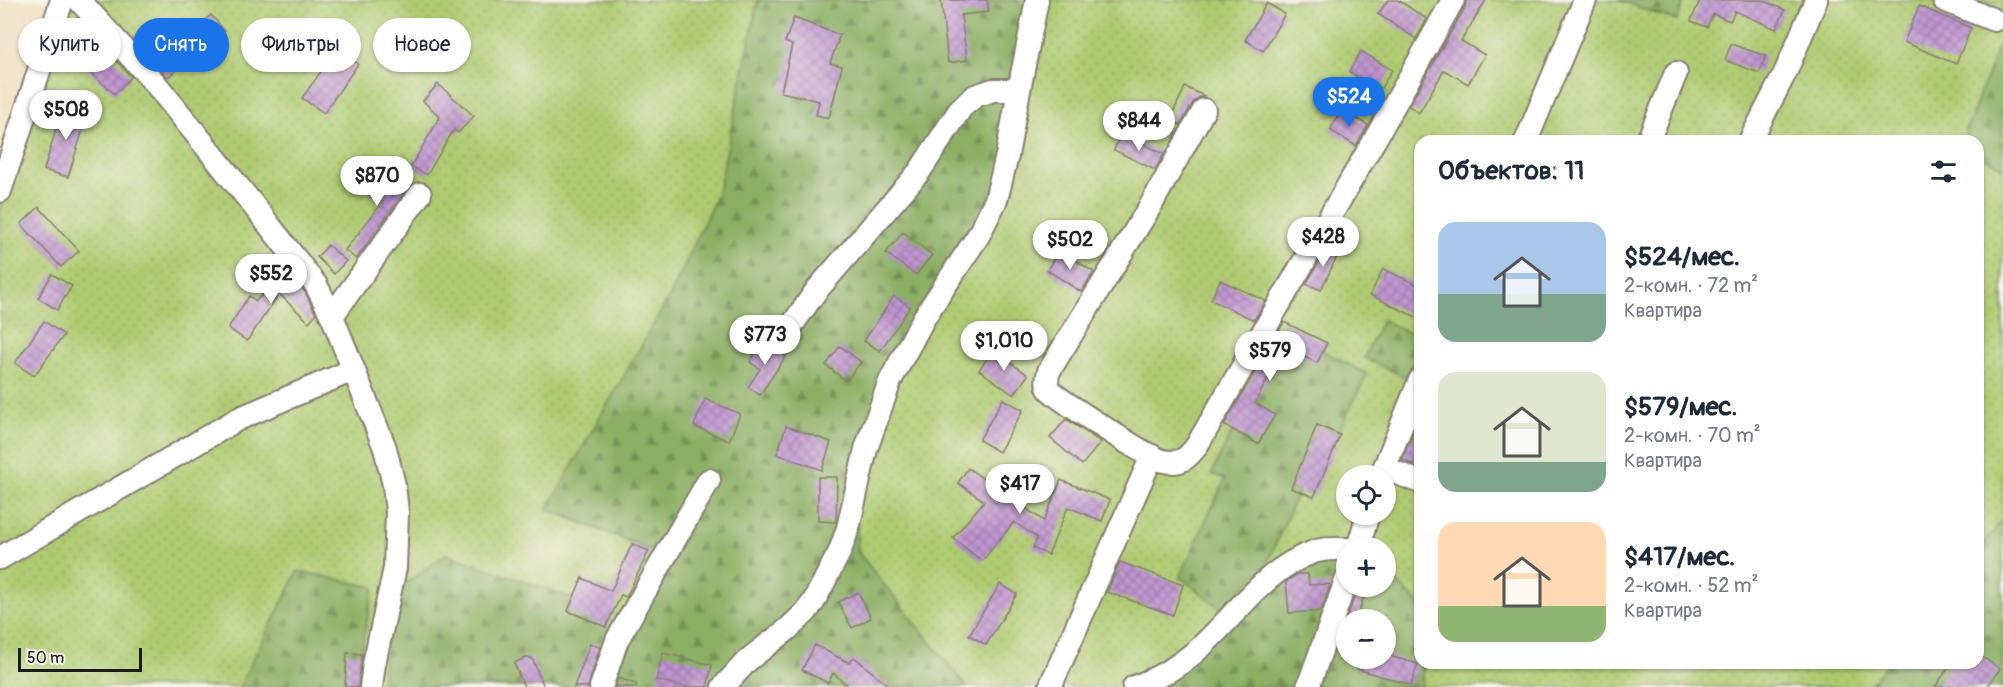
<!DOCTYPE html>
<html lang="ru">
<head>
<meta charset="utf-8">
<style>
  body { margin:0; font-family:Pangolin,sans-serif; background:#f6f6f7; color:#1f2937; height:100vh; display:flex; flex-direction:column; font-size:22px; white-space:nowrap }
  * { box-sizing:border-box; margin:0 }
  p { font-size:20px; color:#747a83 }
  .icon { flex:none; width:33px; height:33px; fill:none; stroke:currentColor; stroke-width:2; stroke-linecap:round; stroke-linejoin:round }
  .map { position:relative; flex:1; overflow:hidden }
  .panel { position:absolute; left:1414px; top:135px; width:570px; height:534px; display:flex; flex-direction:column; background:#fff; border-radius:18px; box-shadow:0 2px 4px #0004 }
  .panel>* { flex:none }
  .hud { position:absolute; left:18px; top:18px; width:570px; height:54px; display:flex; gap:12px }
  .buttons { position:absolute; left:1336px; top:465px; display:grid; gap:12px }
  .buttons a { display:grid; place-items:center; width:60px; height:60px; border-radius:50%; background:#fff; box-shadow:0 2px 4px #0004; font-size:30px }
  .scale { position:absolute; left:18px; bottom:15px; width:124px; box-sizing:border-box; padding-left:6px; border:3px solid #1c1c1c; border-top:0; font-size:16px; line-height:21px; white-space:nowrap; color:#1c1c1c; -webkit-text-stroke:4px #f7f3e8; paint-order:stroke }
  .price { position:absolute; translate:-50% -51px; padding:0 14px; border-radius:21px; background:#fff; color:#222; font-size:20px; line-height:39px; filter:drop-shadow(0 2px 3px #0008) }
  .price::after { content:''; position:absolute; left:50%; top:36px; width:18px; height:14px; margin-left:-9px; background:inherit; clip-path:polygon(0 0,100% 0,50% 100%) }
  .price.on { background:#1a73e8; color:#fff }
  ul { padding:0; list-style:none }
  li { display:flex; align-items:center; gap:18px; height:150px; padding:0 24px }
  li span { display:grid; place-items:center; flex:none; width:168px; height:120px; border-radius:18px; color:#555 }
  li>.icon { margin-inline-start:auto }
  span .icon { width:72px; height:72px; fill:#fffc; stroke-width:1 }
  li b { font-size:26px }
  h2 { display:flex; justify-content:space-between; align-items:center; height:72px; padding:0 24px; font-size:26px }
  .tag { padding:0 21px; border-radius:27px; background:#fff; box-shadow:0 2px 4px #0004; font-size:21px; line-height:54px }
  .tag.on { background:#1a73e8; color:#fff }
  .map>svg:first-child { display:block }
  .grass { fill:url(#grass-dots); stroke:#667446; stroke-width:1.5; fill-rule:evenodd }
  .forest { fill:url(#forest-firs); stroke:#546640; stroke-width:1.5; fill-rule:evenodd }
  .building { fill:url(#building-cross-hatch) }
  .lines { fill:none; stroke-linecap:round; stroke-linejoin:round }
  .minor-casing { stroke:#867e6f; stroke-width:26 }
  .minor { stroke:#fff; stroke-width:22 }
</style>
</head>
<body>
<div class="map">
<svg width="2003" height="687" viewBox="0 0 2003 687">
  <defs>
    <pattern id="grass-dots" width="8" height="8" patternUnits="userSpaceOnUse" patternTransform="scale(1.5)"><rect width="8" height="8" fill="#afcb71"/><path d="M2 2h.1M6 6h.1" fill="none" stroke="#96ae61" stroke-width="1.8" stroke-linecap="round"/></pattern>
    <pattern id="forest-firs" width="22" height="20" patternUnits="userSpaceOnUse" patternTransform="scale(1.5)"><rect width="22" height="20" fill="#8baf63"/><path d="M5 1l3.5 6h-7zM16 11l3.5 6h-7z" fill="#718e51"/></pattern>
    <pattern id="building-cross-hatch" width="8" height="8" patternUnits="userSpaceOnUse" patternTransform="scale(1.5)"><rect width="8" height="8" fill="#c095d1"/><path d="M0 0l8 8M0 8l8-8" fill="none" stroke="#9b79a9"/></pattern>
  </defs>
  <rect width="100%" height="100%" fill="#f7f3e8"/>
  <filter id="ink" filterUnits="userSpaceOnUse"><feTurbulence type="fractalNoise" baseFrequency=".0167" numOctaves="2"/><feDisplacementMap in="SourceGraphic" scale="12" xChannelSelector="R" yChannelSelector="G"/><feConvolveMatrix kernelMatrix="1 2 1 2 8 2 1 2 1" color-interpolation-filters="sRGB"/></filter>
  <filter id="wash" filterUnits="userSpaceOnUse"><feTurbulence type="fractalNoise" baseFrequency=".008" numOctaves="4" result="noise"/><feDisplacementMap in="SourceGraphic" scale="24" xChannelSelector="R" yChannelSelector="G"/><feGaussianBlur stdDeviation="1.35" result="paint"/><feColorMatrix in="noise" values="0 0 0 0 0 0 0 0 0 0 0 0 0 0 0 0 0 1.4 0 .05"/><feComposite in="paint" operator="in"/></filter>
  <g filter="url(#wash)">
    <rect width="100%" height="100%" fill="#f1e0c2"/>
    <path class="grass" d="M63,0H2003V687H0V200ZM1420,141H1978V663H1420ZM1347,476H1386V514H1347ZM1347,548H1386V586H1347ZM1347,620H1386V658H1347Z"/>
    <g class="forest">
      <polygon points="758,0 1017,0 1028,18 1001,177 933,297 855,484 858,552 967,687 381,687 392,594 446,554 598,607 617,647 663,555 547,509 672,292 718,192"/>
      <polygon points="1618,0 1684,0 1677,21"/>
      <polygon points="2003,34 2003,168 1979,155 1978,141 1962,141"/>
      <polygon points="1382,320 1420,338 1420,350 1407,378 1364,358"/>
      <polygon points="1283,330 1367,374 1334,441 1322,436 1267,564 1221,609 1180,577 1225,479 1211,474"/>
      <polygon points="1420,411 1420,467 1403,461"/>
      <polygon points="2003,519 2003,687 1868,687 1888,663 1978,663 1979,549"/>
      <path d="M1347,548V586H1386V571L1420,605V663H1424L1421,687H1124L1197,648L1280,563ZM1347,620H1386V658H1347Z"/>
      <polygon points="298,571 374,587 354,687 239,687"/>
    </g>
    <g id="blocks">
      <g class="building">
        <polygon points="941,0 987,0 989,12 961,15 967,60 948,63"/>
        <polygon points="1388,0 1398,0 1427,19 1416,39 1378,14"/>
        <polygon points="1466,0 1486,0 1461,41 1485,55 1468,84 1444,70 1419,113 1409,106 1465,7"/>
        <polygon points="1700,0 1762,0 1785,10 1776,29 1735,11 1730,21 1713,14 1707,27 1691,21"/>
        <polygon points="1267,3 1285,14 1263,51 1245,40"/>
        <polygon points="1919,6 1971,28 1956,64 1904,42"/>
        <polygon points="211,15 225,31 168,77 142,49 154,38 159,43 156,47 162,55"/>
        <polygon points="794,18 840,35 830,63 842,66 829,118 816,115 819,101 781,92 792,45 785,42"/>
        <polygon points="87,28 131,77 115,94 66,52"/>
        <polygon points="1731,44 1766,56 1759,73 1725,60"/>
        <polygon points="337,49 358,64 324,113 302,98"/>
        <polygon points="1361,51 1392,70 1380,90 1349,72"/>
        <polygon points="438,84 474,116 458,133 454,129 427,175 411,166 440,117 423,101"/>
        <polygon points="1185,87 1204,96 1198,98 1193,103 1180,125 1170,119"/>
        <polygon points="63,105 88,113 68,177 44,170"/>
        <polygon points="1342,110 1368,125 1356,146 1330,130"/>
        <polygon points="1121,133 1164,154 1155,170 1114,150"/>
        <polygon points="376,166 406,190 356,259 345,250 383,202 361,186"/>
        <polygon points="39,207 79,251 61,267 21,224"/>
        <polygon points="903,232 932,255 916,275 886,253"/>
        <polygon points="328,245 346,261 334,274 317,257"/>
        <polygon points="1329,245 1340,250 1321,290 1306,284"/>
        <polygon points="1059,250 1094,272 1081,292 1047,270"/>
        <polygon points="1383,269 1420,286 1420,319 1370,295"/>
        <polygon points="286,270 305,292 316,314 309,322 279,294 247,341 228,328 249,296 256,301"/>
        <polygon points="52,274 72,286 57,310 38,298"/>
        <polygon points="1220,280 1266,301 1254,320 1211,300"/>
        <polygon points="894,296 910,307 880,351 864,341"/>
        <polygon points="44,321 64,335 34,376 15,363"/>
        <polygon points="1284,322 1327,343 1317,363 1284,347 1255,403 1275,415 1258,444 1224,425"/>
        <polygon points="763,341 786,356 760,395 748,387 760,369 750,362"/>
        <polygon points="840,346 861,362 846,381 826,365"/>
        <polygon points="993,350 1028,375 1014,395 979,370"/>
        <polygon points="705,399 740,414 729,441 694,426"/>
        <polygon points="1003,399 1023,410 999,452 979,440"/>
        <polygon points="1066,419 1101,442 1082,465 1050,438"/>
        <polygon points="1317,425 1340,435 1314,497 1291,488"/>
        <polygon points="786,426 831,442 822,470 777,454"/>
        <polygon points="1411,438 1420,441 1414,465 1402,460"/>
        <polygon points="968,468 1044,521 1061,480 1110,500 1102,521 1068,507 1048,555 1033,548 1037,538 1014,522 982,561 953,538 984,501 958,483"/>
        <polygon points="818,477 837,477 836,522 818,521"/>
        <polygon points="632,544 649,551 626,597 621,595 606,627 568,611 582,578 611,591"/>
        <polygon points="1120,562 1183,585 1173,615 1107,592"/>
        <polygon points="1298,574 1308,574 1309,585 1329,584 1330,586 1321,611 1289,613 1286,582"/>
        <polygon points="1000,584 1017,594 986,645 969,635"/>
        <polygon points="1357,589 1365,591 1357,620 1346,620"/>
        <polygon points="858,592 871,618 852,628 838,602"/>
        <polygon points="590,644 600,647 588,687 574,687"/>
        <polygon points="815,645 849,663 854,657 890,687 849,687 833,673 828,683 802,670"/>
        <polygon points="347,653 362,654 358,687 345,687"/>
        <polygon points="663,653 712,665 707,687 685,687 656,680"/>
        <polygon points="1978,654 2000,669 1987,687 1935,687 1952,663 1978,663"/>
        <polygon points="1386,655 1418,664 1411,685 1357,669 1360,658 1386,658"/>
        <polygon points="526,658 532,658 544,687 524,687 514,663"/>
        <polygon points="618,678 636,684 636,687 615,687"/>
      </g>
    </g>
  </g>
  <g filter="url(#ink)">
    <use href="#blocks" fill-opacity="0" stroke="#867e6f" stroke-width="1.5"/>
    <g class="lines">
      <defs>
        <g id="minor">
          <polyline points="79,0 155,83 258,211 316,285 332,316 385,448 394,485 397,512 395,568 374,664 371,687"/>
          <polyline points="1944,0 1994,20"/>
          <path d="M1204,110L1151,205L1049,371C1047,377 1046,383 1049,389C1055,398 1143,453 1155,458C1161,461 1168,462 1174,462C1184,462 1190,454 1196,447L1378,134L1453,0"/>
          <polyline points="1526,141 1585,0"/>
          <polyline points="1648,141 1676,73"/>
          <polyline points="1750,141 1786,71 1816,0"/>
          <polyline points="0,191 62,0"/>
          <polyline points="332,316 420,194"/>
          <polyline points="787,332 816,291 919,172 961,108 975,96 993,90 1019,90"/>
          <polyline points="1384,468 1420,482"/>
          <polyline points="1381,476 1420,380"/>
          <polyline points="1358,548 1368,514"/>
          <polyline points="0,558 238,419 353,370"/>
          <polyline points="601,687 617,640 709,480"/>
          <polyline points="723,687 748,660 788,629 806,612 814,601 840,551 848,528 866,449 890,381 925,316 978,236 996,200 1007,156 1019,90 1037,0"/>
          <polyline points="1050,687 1152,456"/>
          <path d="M1134,687C1162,677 1189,660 1210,638C1241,608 1269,568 1311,553C1322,548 1335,549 1347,549"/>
          <polyline points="1308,687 1347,578"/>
        </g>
      </defs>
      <use href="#minor" class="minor-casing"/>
      <use href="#minor" class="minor"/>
    </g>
  </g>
</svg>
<div class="buttons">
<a><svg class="icon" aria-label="locate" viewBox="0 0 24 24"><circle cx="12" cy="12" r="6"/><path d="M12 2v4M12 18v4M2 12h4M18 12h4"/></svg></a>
<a>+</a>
<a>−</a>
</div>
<div class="scale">50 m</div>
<b class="price on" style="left:1349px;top:128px">$524</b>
<b class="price" style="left:66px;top:141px">$508</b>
<b class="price" style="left:1139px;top:152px">$844</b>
<b class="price" style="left:377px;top:207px">$870</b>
<b class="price" style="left:1323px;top:268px">$428</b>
<b class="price" style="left:1070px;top:271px">$502</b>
<b class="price" style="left:271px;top:305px">$552</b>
<b class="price" style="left:765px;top:366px">$773</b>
<b class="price" style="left:1004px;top:372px">$1,010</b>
<b class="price" style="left:1270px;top:382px">$579</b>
<b class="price" style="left:1020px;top:515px">$417</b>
<div class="hud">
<a class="tag">Купить</a>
<a class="tag on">Снять</a>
<a class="tag">Фильтры</a>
<a class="tag">Новое</a>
</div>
<section class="panel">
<h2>Объектов: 11<svg class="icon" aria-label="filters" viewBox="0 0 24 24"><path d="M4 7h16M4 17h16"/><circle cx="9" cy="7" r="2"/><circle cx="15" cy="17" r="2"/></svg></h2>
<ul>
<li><span style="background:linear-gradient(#a9c7e8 60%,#7fa58c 0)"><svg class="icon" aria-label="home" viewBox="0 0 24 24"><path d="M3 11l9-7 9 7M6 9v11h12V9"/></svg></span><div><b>$524/мес.</b><p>2-комн. · 72 m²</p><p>Квартира</p></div></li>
<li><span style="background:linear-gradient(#dfe7d0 75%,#7fa58c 0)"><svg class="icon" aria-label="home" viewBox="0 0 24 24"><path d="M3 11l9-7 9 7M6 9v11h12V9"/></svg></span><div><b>$579/мес.</b><p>2-комн. · 70 m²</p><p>Квартира</p></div></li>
<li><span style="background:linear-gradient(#ffd9b3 70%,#8fb573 0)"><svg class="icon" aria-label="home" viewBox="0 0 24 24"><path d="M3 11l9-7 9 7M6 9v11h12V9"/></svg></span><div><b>$417/мес.</b><p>2-комн. · 52 m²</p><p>Квартира</p></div></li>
</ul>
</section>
</div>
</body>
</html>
